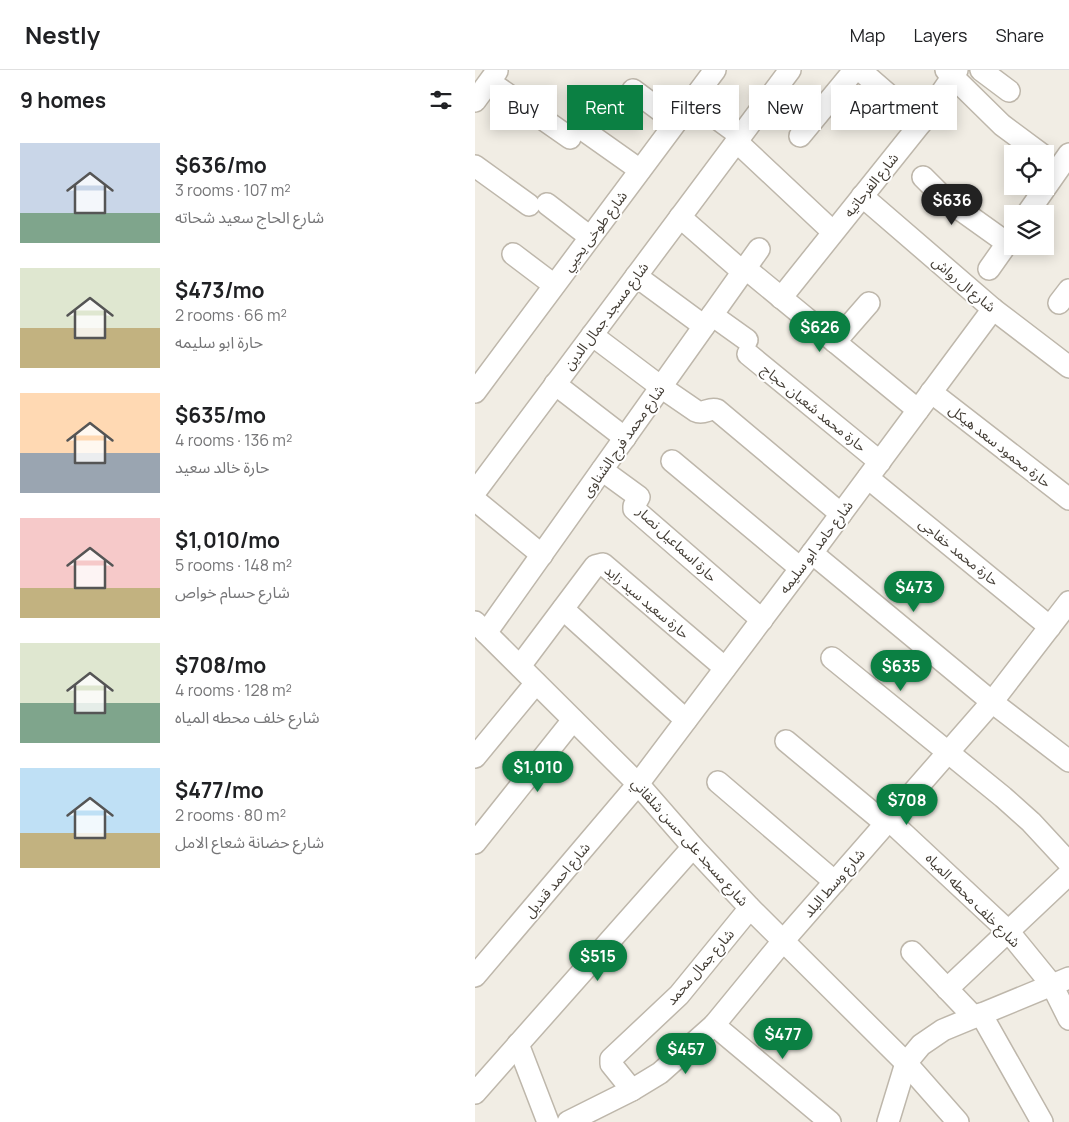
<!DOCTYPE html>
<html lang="en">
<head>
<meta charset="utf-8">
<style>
  body { margin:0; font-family:Manrope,"Noto Sans Arabic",sans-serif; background:#f2f2f2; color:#202124; height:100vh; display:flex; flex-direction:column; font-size:19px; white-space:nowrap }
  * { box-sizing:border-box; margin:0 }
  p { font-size:16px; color:#757577 }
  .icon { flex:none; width:28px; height:28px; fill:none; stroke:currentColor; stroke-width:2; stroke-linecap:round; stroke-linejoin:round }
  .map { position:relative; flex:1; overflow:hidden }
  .drawer { display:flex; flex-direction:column; background:#fff; width:475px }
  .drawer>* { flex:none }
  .guide { position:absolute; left:15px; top:15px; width:475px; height:45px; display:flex; gap:10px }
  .controls { position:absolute; left:529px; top:75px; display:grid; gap:10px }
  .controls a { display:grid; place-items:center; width:50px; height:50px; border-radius:0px; background:#fff; box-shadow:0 2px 12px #0003; font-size:25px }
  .price { position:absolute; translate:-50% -42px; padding:0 11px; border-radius:18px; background:#0b8043; color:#fff; font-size:16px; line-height:32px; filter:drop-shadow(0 1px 2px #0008) }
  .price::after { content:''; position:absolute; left:50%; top:30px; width:15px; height:11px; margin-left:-8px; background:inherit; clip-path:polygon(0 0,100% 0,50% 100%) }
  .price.current { background:#222; color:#fff }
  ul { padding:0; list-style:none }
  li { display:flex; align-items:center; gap:15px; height:125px; padding:0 20px }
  li span { display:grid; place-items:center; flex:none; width:140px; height:100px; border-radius:0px; color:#555 }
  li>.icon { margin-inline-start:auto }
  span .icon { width:60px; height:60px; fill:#fffc; stroke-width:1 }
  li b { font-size:21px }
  h2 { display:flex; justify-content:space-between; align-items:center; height:60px; padding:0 20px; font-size:21px }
  .pill { padding:0 18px; border-radius:0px; background:#fff; box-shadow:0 2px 12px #0003; font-size:18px; line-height:45px }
  .pill.current { background:#0b8043; color:#fff }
  header { display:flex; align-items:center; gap:30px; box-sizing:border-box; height:70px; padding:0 25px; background:#fff; border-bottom:1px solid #e0e0e0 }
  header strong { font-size:24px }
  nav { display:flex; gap:28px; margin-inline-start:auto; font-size:18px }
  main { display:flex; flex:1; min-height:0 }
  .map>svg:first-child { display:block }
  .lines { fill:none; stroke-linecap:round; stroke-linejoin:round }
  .street-casing { stroke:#beb7ab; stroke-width:24 }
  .street { stroke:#fff; stroke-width:21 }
  .labels { text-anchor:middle; stroke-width:4; stroke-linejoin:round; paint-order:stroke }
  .street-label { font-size:14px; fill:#433d35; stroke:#fff }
</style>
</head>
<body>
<header>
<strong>Nestly</strong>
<nav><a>Map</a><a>Layers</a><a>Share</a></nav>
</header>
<main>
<section class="drawer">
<h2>9 homes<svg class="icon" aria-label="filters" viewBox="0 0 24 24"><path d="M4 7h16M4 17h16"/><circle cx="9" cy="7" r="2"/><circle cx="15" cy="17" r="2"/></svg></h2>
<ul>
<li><span style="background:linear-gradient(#c9d6e8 70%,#7fa58c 0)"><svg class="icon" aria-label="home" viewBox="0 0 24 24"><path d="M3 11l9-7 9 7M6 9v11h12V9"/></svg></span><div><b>$636/mo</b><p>3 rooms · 107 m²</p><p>شارع الحاج سعيد شحاته</p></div></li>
<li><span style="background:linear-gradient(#dfe7d0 60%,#c2b280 0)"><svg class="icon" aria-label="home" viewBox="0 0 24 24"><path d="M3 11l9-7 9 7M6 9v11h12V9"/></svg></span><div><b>$473/mo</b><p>2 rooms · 66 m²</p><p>حارة ابو سليمه</p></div></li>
<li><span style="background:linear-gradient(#ffd9b3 60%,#9aa5b1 0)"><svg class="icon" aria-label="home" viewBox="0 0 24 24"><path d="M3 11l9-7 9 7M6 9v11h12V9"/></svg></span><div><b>$635/mo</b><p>4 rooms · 136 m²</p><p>حارة خالد سعيد</p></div></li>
<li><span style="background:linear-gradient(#f6c9c9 70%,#c2b280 0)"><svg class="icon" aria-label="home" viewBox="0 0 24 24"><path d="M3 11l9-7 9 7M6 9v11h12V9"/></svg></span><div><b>$1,010/mo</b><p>5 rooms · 148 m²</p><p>شارع حسام خواص</p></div></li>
<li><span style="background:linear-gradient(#dfe7d0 60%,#7fa58c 0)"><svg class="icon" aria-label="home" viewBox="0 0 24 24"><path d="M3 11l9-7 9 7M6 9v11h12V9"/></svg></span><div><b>$708/mo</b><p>4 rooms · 128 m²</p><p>شارع خلف محطه المياه</p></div></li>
<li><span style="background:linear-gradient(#bfe0f5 65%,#c2b280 0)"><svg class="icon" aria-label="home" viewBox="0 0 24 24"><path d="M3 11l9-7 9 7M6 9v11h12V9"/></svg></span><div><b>$477/mo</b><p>2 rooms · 80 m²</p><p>شارع حضانة شعاع الامل</p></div></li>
</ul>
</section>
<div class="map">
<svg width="594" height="1052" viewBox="0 0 594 1052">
  <rect width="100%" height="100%" fill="#f1ede4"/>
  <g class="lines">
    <defs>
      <g id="street">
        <polyline points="385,0 446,53"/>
        <polyline points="471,0 527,55 566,84"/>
        <polyline points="506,0 534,21"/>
        <polyline points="15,12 95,68"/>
        <polyline points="158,20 201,52"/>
        <polyline points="217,30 266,66"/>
        <polyline points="0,31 22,1"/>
        <polyline points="107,59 165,100"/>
        <polyline points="325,66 377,3 381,0"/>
        <polyline points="261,71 358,162"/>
        <polyline points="0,96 54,135"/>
        <polyline points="448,107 469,128 532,173"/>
        <polyline points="387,126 518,239 594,297"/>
        <polyline points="72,134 115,167"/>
        <polyline points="552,144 594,84"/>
        <polyline points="205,147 268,202"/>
        <polyline points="38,184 79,215"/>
        <polyline points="270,198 443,340"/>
        <polyline points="514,199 538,165"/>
        <polyline points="161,206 229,256"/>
        <polyline points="306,228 446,53 482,0"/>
        <polyline points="584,233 594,220"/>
        <polyline points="237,245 272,270"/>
        <path d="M117,265L186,317L221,341C229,345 234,337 242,340L366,444"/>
        <polyline points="360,272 394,233"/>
        <polyline points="273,284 405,392"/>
        <polyline points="80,314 150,368"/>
        <polyline points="0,322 240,0"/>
        <polyline points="456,322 594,429"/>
        <polyline points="197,391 325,498"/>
        <polyline points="127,400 164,427 159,436 159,439 287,550"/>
        <polyline points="393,408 575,557"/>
        <polyline points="0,422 315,0"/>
        <polyline points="0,430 67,485"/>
        <polyline points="337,483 517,632 594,691"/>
        <polyline points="88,539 211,650"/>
        <polyline points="0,552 163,714 218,777 275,838 431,993 483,1052"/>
        <polyline points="11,563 284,179"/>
        <polyline points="357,588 528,727 556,752 594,793"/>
        <polyline points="45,596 120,496 128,494 250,598"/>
        <polyline points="311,671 411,754"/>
        <polyline points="0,687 61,613"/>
        <polyline points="243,712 360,812"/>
        <polyline points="414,750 533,861 577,915 594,949"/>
        <polyline points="0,773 98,650"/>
        <polyline points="437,882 499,947"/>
        <polyline points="0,906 163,714 337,483 518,239"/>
        <polyline points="472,919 594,804"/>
        <polyline points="506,944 567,1052"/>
        <polyline points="239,955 355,1052"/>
        <polyline points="43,974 73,1052"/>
        <polyline points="157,1020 136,994 136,989 204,925 275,838"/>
        <polyline points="0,1023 218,777"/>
        <polyline points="93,1052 157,1020 185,1003 239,955 308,871 517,632 594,532"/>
        <polyline points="413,1052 431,993 446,975 468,960 594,908"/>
      </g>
    </defs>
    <use href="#street" class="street-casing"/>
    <use href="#street" class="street"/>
  </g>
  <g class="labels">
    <g class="street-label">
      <text transform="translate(396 115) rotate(-51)" y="5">شارع الفرحاتيه</text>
      <text transform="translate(120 161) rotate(-53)" y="5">شارع طوخى يحيي</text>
      <text transform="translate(489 214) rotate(40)" y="5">شارع ال رواش</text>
      <text transform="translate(131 246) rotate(-53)" y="5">شارع مسجد جمال الدين</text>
      <text transform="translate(339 338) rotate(39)" y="5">حارة محمد شعبان حجاج</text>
      <text transform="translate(148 371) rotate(-55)" y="5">شارع محمد فرج الشناوى</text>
      <text transform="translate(525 376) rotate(38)" y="5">حارة محمود سعد هيكل</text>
      <text transform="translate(202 474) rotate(43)" y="5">حارة اسماعيل نصار</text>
      <text transform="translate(341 477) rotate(-53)" y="5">شارع حامد ابو سليمه</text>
      <text transform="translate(484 482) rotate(39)" y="5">حارة محمد خفاجى</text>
      <text transform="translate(172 532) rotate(40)" y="5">حارة سعيد سيد زايد</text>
      <text transform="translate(215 772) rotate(48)" y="5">شارع مسجد على حسن شلقاني</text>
      <text transform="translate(82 810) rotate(-50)" y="5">شارع احمد قنديل</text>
      <text transform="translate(359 813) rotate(-49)" y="5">شارع وسط البلد</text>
      <text transform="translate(498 830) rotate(45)" y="5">شارع خلف محطه المياه</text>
      <text transform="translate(225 897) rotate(-49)" y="5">شارع جمال محمد</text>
    </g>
  </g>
</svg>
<div class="controls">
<a><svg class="icon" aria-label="locate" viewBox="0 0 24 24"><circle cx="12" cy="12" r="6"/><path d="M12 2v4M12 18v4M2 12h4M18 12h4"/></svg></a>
<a><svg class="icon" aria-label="layers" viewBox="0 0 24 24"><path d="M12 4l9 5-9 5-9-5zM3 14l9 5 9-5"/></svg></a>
</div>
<b class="price current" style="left:477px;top:156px">$636</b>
<b class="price" style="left:345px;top:283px">$626</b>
<b class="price" style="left:439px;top:543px">$473</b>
<b class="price" style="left:426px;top:622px">$635</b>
<b class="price" style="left:63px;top:723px">$1,010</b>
<b class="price" style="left:432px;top:756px">$708</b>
<b class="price" style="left:123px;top:912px">$515</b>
<b class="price" style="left:308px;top:990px">$477</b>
<b class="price" style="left:211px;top:1005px">$457</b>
<div class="guide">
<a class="pill">Buy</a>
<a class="pill current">Rent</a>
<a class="pill">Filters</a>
<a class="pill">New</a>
<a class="pill">Apartment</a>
</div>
</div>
</main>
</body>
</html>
